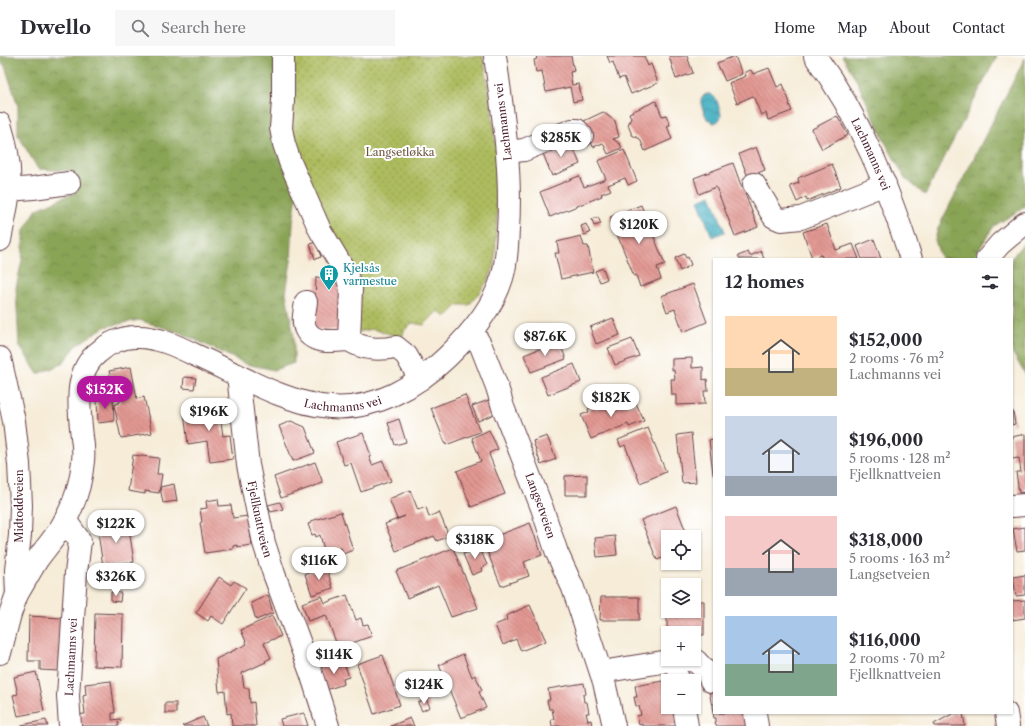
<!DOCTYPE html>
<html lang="en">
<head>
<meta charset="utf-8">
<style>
  body { margin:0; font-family:"Libre Caslon Text",serif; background:#f7f7f7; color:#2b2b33; height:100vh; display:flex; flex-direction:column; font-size:15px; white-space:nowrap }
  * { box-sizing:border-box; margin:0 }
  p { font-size:13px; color:#7c7c81 }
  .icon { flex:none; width:22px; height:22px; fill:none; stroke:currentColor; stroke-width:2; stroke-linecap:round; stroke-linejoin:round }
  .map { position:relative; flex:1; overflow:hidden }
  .sheet { position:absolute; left:713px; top:202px; width:300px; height:456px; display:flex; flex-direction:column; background:#fff; border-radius:0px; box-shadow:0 1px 3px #0004 }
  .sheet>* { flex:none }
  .fabs { position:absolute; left:661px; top:474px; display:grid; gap:8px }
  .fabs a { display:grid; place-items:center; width:40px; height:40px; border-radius:0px; background:#fff; box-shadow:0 1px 3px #0004; font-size:20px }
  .price { position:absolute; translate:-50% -34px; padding:0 9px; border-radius:14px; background:#fff; color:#222; font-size:13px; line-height:26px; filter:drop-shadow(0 1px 2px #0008) }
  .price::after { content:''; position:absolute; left:50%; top:24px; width:12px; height:9px; margin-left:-6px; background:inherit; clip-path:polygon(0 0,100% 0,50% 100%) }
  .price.active { background:#b5179e; color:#fff }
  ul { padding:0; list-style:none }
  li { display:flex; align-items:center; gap:12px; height:100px; padding:0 12px }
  li span { display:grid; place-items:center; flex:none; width:112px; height:80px; border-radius:0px; color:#555 }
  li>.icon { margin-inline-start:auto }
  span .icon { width:48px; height:48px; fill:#fffc; stroke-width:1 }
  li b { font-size:17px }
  h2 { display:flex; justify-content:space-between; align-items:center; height:48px; padding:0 12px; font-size:17px }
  header { display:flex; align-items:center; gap:24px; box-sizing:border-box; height:56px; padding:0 20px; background:#fff; border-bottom:1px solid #e1e1e2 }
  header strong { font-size:19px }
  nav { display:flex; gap:22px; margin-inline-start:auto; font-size:14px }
  .search { width:280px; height:36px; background:#f7f7f7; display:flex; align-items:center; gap:10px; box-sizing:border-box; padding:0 14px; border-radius:0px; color:#7c7c81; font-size:15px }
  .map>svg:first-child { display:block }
  .forest { fill:url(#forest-crowns); stroke:#6a6240 }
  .park { fill:url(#park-dots); stroke:#7c6e45 }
  .water { fill:url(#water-waves); stroke:#466776 }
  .building { fill:url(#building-back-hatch) }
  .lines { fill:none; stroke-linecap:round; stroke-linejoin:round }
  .minor-casing { stroke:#643e45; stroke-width:24 }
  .minor { stroke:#fff; stroke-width:22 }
  .labels { text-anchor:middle; stroke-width:4; stroke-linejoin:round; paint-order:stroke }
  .street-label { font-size:11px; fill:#4a1f2b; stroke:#fff }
  .park-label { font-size:11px; fill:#6d563d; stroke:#fff }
  .culture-label { font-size:11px; fill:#0d838f; stroke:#fff; text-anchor:start }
</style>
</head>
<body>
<header>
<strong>Dwello</strong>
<div class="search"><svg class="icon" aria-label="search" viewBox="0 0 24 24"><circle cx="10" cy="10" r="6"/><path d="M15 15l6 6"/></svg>Search here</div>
<nav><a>Home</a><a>Map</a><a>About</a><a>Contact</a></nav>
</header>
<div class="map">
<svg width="1025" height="670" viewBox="0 0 1025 670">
  <defs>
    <pattern id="forest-crowns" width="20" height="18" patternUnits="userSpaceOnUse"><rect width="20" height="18" fill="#8aa456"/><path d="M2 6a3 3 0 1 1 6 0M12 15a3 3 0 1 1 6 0" fill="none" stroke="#738547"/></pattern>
    <pattern id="park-dots" width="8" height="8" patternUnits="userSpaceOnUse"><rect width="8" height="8" fill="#adbc5f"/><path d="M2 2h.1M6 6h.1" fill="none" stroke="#8f984f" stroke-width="1.8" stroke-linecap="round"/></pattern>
    <pattern id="water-waves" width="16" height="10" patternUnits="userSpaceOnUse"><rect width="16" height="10" fill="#43afc1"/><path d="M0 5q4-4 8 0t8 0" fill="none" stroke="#3a8e9d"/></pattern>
    <pattern id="building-back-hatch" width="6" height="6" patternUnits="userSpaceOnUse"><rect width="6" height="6" fill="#e29893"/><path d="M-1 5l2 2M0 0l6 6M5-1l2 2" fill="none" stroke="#b97b78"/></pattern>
  </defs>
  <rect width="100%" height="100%" fill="#fff"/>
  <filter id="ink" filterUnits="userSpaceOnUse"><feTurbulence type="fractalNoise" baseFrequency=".025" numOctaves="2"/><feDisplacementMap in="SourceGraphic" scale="8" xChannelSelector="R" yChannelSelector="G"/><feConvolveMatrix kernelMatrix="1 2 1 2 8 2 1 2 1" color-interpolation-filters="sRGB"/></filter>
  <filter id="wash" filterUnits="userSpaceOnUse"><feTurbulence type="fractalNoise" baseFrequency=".012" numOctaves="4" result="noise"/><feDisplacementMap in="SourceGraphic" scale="16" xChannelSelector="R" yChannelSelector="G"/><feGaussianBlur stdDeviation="0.9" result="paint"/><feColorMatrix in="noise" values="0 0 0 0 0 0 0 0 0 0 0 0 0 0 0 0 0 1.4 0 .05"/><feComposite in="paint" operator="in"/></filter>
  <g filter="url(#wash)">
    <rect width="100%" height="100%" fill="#f6ecd8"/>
    <g class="forest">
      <polygon points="0,0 279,0 287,63 302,107 293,166 291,205 286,237 294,282 294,307 274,314 246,308 181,277 139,264 104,271 77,289 62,308 38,318 19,289 16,232 22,204 24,174 37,153 76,136 71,115 38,113 18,79 18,50 5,10 0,5"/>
      <polygon points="842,0 997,0 925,139 905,122 885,86 855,21"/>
      <polygon points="1025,2 1025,151 994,170 973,203 941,203 935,184 938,172"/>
      <polygon points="1025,185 1025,318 1012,296 1012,203 1011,203"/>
    </g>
    <path class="park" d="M294,0H483C494,58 501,117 496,177C496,187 496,200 494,210C490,225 478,238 469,249H458L446,261L438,255L424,269L412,267L404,275L401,286L393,279L372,273L357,276L322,166L287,63Z"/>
    <g class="water">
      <path d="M707,38C710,38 711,38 713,40C716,42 717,45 718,48C721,56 724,64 714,67L707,63C704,55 695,42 707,38Z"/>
      <polygon points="711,139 725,176 712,181 698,144"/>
    </g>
    <g id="blocks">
      <g class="building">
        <polygon points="536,0 571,0 574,15 570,16 572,29 579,28 582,44 573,46 570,31 546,36 542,15 536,16 534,4 537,3"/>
        <polygon points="607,0 644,0 648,10 651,8 658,27 631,38 624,21 619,23 613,6 610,7"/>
        <polygon points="669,0 687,0 693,17 676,23"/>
        <polygon points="735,0 742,18 725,25 717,7"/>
        <polygon points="769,12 777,31 783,28 790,47 789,48 792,55 768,64 766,57 761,59 753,40 737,47 729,27 746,20 745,16 751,14 753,18"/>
        <polygon points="656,45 662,60 666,59 670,69 667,70 672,83 645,95 640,83 632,79 628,69 631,62 629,57"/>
        <polygon points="603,56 615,65 619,81 613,83 620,88 622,92 608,98 603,87 593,91 584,65"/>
        <polygon points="837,60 848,79 822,93 812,73"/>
        <polygon points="570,84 580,108 552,120 542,95"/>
        <polygon points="756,91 765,114 748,121 739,98"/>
        <polygon points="624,94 637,125 628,129 625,122 608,129 611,134 601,138 602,140 550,161 540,136 579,120 584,131 606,123 598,105"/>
        <polygon points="733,107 742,132 745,131 747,137 745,138 758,171 735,180 716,131 699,138 694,122"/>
        <polygon points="832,108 841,131 807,145 806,141 797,146 790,130 799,127 798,122"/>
        <polygon points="641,149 665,208 657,211 661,223 640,231 636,219 634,220 610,161"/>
        <polygon points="598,161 601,168 594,170 592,163"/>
        <polygon points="586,168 590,177 584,179 581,170"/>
        <polygon points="827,168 836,194 853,188 859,203 823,203 821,199 812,202 803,176"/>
        <polygon points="581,180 584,190 588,190 593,216 561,223 555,197 559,197 557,186"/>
        <polygon points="874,183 881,203 862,203 857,190"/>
        <polygon points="316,186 321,201 315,203 310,188"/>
        <polygon points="761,195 764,203 740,203 738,200 748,196 750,200"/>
        <polygon points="684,198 686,202 688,201 691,209 680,215 675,202"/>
        <polygon points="603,212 607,223 600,226 595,215"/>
        <polygon points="328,216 336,217 336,222 343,222 341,274 314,273 316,221 328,222"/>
        <polygon points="693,228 707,266 683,276 675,253 667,256 661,240"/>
        <polygon points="613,262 620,279 596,288 590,271"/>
        <polygon points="632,283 639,300 615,309 608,292"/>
        <polygon points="559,285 566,303 531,316 524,299"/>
        <polygon points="692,302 692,312 703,311 703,324 707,323 708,335 704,335 705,348 676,349 676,339 672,339 671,323 675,323 674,314 672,314 672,303"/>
        <polygon points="574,308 581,326 548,339 541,321"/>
        <polygon points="131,311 137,343 144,341 152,377 121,382 114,349 120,346 119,338 117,339 117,336 114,337 109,315"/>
        <polygon points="184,321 196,322 194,333 183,332"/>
        <polygon points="465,339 480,376 446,389 431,352"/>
        <polygon points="113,342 114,365 98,367 97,343"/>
        <polygon points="620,343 621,346 625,345 628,350 636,347 644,365 629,371 628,368 591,383 581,359 589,356 588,353 595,350 596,353"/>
        <polygon points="209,344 210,353 219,352 223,380 230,379 233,403 210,406 207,385 188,388 184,357 199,355 198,346"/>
        <polygon points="489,344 494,358 478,365 472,350"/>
        <polygon points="1013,355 1015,368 1012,369 1012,356"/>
        <polygon points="399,363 406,386 395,389 388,367"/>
        <polygon points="291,365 305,371 315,397 293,405 279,370"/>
        <polygon points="648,372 666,416 640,427 625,389 621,391 618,384"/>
        <polygon points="489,374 498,393 489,397 490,401 505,438 471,451 457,415 481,405 472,382"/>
        <polygon points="363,377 371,400 369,400 372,409 383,405 391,425 361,436 351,407 344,409 336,386"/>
        <polygon points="691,377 696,426 682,427 677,379"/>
        <polygon points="1025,378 1025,436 1019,437 1016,416 1021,416 1019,402 1012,403 1012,381"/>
        <polygon points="547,380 556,403 541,409 533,385"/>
        <polygon points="714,383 714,418 713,418 709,384"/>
        <polygon points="133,399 159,402 157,418 162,418 159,437 145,435 145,438 128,435"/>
        <polygon points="315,406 323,427 281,442 274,421"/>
        <polygon points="587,419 587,439 565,439 565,420"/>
        <polygon points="174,428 177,445 163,447 160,431"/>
        <polygon points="410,434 418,454 426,451 429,461 439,456 449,480 437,485 434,480 396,495 385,468 405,460 397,463 389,443"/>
        <polygon points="218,443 219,450 231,449 233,462 248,460 252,489 237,491 237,489 233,490 233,493 205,497 200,467 202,466 200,453 207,452 206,445"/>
        <polygon points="280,446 283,453 271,456 268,449"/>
        <polygon points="676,450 688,481 668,481 668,500 657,504 641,464"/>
        <polygon points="341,456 353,494 343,498 341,492 325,497 320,479 316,481 315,478 312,479 308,468 311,467 311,465"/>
        <polygon points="128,466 134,506 103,510 97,470"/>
        <polygon points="530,467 542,499 524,506 529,520 501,530 483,485"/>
        <polygon points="1025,471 1025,494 1017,495 1013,473"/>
        <polygon points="615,480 617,499 597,501 595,482"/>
        <polygon points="478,488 487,509 481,512 482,515 472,519 463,498 473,494 472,490"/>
        <polygon points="453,492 478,552 451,561 438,529 407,542 396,515"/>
        <polygon points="326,511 333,532 312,539 305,518"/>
        <polygon points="1025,519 1025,539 1016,540 1013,521"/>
        <polygon points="219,521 231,529 234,525 246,532 223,568 211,560 208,565 196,557"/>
        <polygon points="111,536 121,537 120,546 111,545"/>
        <polygon points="694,537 697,537 697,545 704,545 704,579 694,579 694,577 667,577 667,555 694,555"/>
        <polygon points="268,539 273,557 256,564 251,547"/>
        <polygon points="347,539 356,564 361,562 363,569 368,568 372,580 338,592 326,559 308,565 302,547 322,540 325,547"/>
        <polygon points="601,541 639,541 639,564 600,564"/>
        <polygon points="1025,544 1025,562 1012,564 1012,545"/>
        <polygon points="530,549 546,585 521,595 516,583 503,589 495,569 507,564 506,560"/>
        <polygon points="95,557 123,558 122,611 94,610"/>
        <polygon points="29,560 62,562 61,607 59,607 59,615 40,614 40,605 28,605"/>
        <polygon points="272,560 281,580 264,587 271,602 265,605 266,606 242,617 244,632 249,632 250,647 254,646 256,670 232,670 231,657 227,658 225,635 219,636 216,603 247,588 241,574"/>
        <polygon points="463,598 472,621 475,619 482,634 479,636 486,652 461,662 439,609"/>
        <polygon points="383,599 400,649 374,658 357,608"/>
        <polygon points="343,604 349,621 343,623 344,628 326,634 319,612"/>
        <polygon points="36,616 44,655 18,660 13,639 18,638 14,621"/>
        <polygon points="668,624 668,651 676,651 680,670 642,670 642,668 639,669 637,660 641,659 639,650 636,650 634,641 637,641 635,630"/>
        <polygon points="111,625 115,657 112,657 112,664 120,663 121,665 118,666 119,670 73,670 72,659 85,658 83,640 86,639 85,628"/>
        <polygon points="714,625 714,657 745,657 748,670 716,670 715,666 716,666 716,662 714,662 709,634 705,634 703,627"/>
        <polygon points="584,627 586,638 583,639 584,646 587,646 589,657 586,657 588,665 591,664 592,670 552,670 551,663 554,663 552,653 549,653 547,644 550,644 548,633"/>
        <polygon points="426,643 430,651 422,655 418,647"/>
        <rect x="165" y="647" width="11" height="10"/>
        <polygon points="304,657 308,670 282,670 280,663"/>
        <polygon points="954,657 963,657 965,670 935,670 934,668"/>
        <polygon points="203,661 207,670 182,670"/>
        <polygon points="410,662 414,670 391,670"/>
        <polygon points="46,664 48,670 22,670 22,669"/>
      </g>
    </g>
  </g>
  <g filter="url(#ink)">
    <use href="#blocks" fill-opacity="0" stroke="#643e45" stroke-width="1"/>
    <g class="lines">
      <defs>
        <g id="minor">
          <path d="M283,0V45L281,72L284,88L290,106L320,174L346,217L351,233L349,284C364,294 379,294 396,291L406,299L420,323"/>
          <path id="s1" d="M815,0C860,61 888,131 911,203"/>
          <path d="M0,68C6,88 11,111 9,132C8,149 3,167 0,184"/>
          <polyline points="507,96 524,94 572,74 577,74 582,80"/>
          <polyline points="754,128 774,161 781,164 801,162 885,128"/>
          <polyline points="9,134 33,132 69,127"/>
          <polyline points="987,203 1000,188 1025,167"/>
          <path d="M306,246C305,254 302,264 305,272C312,289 335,285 349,284"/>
          <path id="s2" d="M472,275L481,290L497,331L503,351L542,452L557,497L573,532L604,626L614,670"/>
          <polyline points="0,302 14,365 19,408 21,449 20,479 16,514 17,538 10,558 0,597"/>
          <path id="s3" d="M238,319L248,409L264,487L274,518L311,617L328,670"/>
          <polyline points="1012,450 1025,449"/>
          <polyline points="65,464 80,485 76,517 68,640 70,670"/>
          <path id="s4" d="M17,538C24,527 30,515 37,504C44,494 53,484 60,473C73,453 81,428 83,405C84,397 83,388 82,381C79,352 73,314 100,295C109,287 123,281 135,281C156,280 177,290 195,299C238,318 283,347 330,351C374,355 417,330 447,301C470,279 493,252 502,222C507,207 507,189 508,174C512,115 503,58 495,0"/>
          <polyline points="601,616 681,603 696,605 708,618 711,625"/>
          <polyline points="678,622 679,625"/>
          <polyline points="684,651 687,670"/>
          <polyline points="755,657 757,670"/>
          <polyline points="1006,657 1008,670"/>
        </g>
      </defs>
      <use href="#minor" class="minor-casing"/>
      <use href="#minor" class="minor"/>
    </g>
  </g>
  <defs>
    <symbol id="building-pin" viewBox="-11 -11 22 30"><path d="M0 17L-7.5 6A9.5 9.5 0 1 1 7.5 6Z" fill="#0f9aa8" stroke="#fff"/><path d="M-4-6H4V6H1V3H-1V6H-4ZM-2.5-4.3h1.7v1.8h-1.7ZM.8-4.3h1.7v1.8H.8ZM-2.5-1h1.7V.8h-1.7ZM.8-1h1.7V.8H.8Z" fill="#fff"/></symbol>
  </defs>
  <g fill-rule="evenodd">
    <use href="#building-pin" x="318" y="207" width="22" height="30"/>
  </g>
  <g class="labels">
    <g class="street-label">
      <text transform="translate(503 66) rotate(-97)" y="4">Lachmanns vei</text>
      <text dy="4" stroke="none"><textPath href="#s1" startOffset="113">Lachmanns vei</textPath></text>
      <text dy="4" stroke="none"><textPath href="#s4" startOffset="527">Lachmanns vei</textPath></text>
      <text transform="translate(19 450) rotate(-90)" y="4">Midtoddveien</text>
      <text dy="4" stroke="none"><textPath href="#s2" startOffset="188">Langsetveien</textPath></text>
      <text dy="4" stroke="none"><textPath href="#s3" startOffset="146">Fjellknattveien</textPath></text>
      <text transform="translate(71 601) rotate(-87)" y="4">Lachmanns vei</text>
    </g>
    <g class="park-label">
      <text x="400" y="100">Langsetløkka</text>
    </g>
    <g class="culture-label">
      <text x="343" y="216">Kjelsås<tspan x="343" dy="13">varmestue</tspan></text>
    </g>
  </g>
</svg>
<div class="fabs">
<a><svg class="icon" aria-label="locate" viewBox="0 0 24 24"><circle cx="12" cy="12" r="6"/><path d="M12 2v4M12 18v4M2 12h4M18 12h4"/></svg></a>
<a><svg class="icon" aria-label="layers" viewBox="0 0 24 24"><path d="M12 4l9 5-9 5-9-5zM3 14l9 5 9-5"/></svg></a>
<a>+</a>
<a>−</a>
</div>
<b class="price" style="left:561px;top:102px">$285K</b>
<b class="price" style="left:639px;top:189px">$120K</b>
<b class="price" style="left:545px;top:301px">$87.6K</b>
<b class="price active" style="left:105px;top:354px">$152K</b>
<b class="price" style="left:611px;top:362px">$182K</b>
<b class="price" style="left:209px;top:376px">$196K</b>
<b class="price" style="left:116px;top:488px">$122K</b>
<b class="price" style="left:475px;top:504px">$318K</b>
<b class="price" style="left:319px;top:525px">$116K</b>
<b class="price" style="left:116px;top:541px">$326K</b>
<b class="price" style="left:334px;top:619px">$114K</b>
<b class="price" style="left:424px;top:649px">$124K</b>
<section class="sheet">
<h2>12 homes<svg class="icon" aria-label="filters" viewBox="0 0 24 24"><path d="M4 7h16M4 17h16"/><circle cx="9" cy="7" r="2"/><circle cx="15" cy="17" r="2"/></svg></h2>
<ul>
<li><span style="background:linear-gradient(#ffd9b3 65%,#c2b280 0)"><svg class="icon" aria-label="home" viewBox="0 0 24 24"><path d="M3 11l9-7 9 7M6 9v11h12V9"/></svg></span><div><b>$152,000</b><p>2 rooms · 76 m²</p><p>Lachmanns vei</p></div></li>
<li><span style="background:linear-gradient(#c9d6e8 75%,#9aa5b1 0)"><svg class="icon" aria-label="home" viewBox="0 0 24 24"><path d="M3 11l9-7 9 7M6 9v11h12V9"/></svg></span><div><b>$196,000</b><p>5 rooms · 128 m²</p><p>Fjellknattveien</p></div></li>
<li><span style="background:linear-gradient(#f6c9c9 65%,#9aa5b1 0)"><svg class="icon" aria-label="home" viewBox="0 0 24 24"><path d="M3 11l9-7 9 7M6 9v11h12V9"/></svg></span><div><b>$318,000</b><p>5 rooms · 163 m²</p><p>Langsetveien</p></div></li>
<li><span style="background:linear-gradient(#a9c7e8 60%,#7fa58c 0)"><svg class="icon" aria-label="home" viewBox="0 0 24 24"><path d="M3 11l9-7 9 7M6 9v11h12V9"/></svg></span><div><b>$116,000</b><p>2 rooms · 70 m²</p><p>Fjellknattveien</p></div></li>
</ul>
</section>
</div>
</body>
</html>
